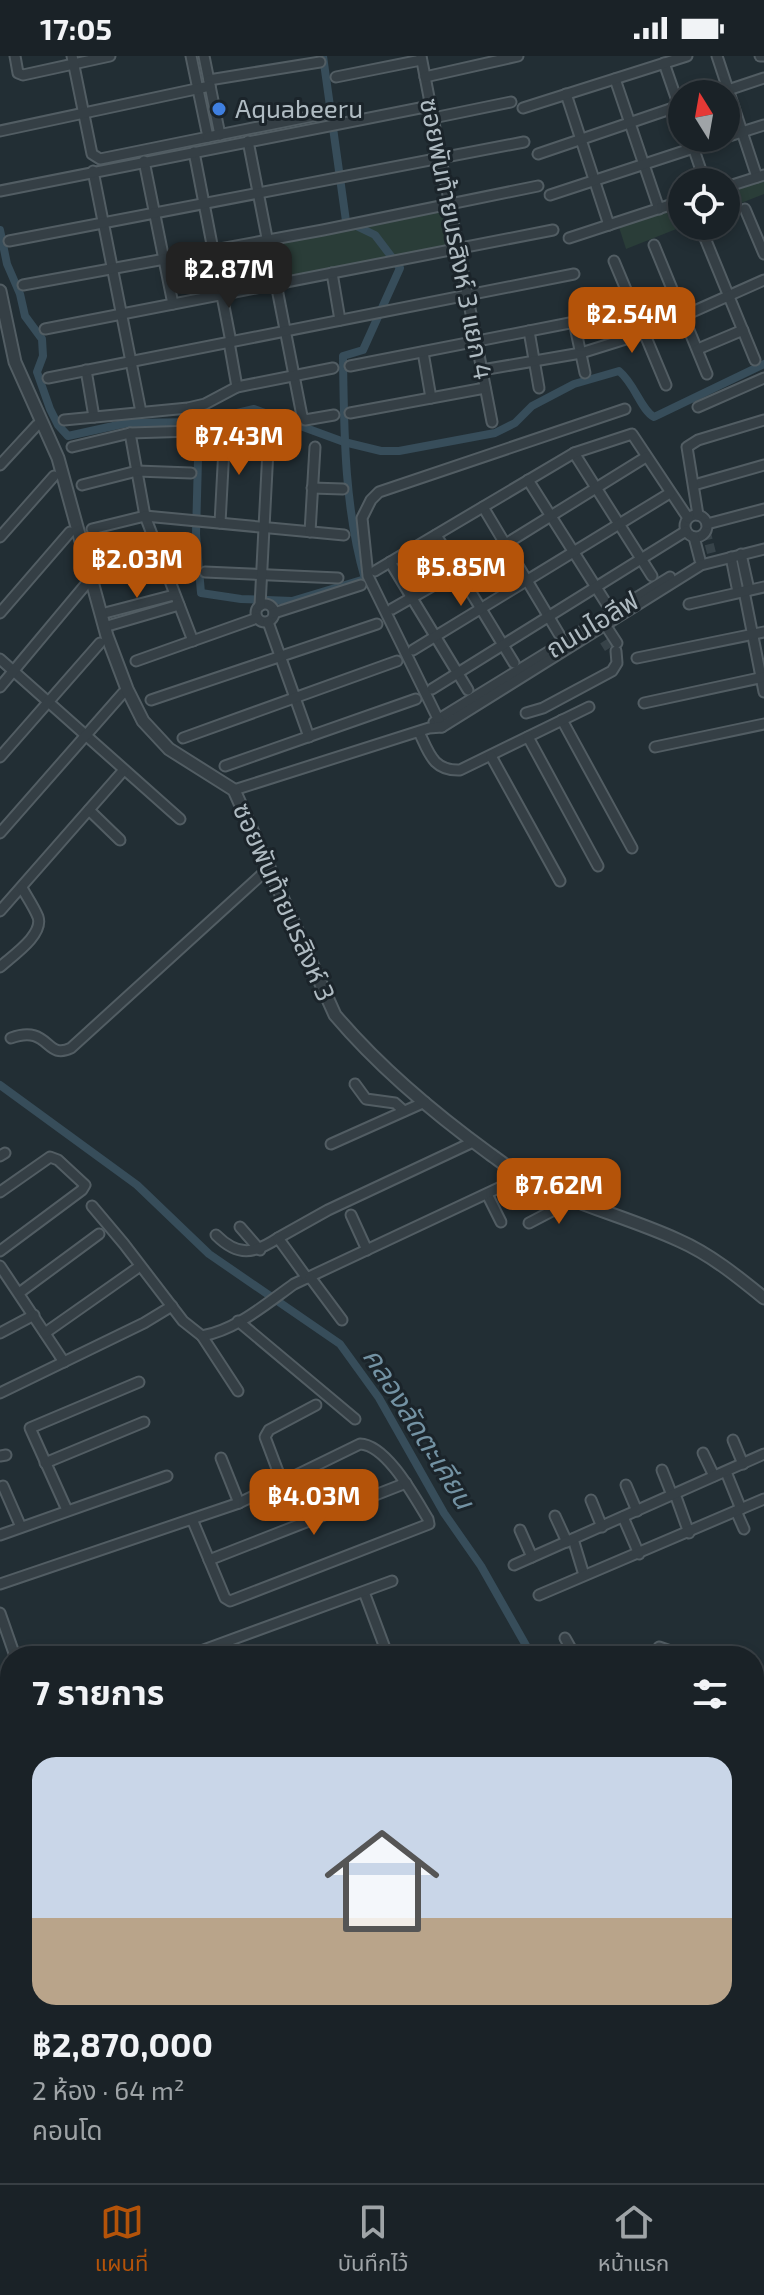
<!DOCTYPE html>
<html lang="th">
<head>
<meta charset="utf-8">
<style>
  body { margin:0; font-family:"Exo 2","Noto Sans Thai",sans-serif; background:#232a2f; color:#f1f3f6; height:100vh; display:flex; flex-direction:column; font-size:30px; white-space:nowrap }
  * { box-sizing:border-box; margin:0 }
  p { font-size:26px; color:#9fa4a7 }
  .icon { flex:none; width:44px; height:44px; fill:none; stroke:currentColor; stroke-width:2; stroke-linecap:round; stroke-linejoin:round }
  .map { position:relative; flex:1; overflow:hidden }
  .details { position:absolute; left:0px; top:1590px; width:764px; height:538px; display:flex; flex-direction:column; background:#1a2227; border-radius:32px 32px 0 0; box-shadow:0 4px 12px #0003,0 0 0 2px #383f44 }
  .details>* { flex:none }
  .needle { width:52px; rotate:349deg }
  .buttons { position:absolute; left:668px; top:24px; display:grid; gap:16px }
  .buttons a { display:grid; place-items:center; width:72px; height:72px; border-radius:50%; background:#1a2227; box-shadow:0 4px 12px #0003,0 0 0 2px #383f44; font-size:40px }
  .price { position:absolute; translate:-50% -68px; padding:0 18px; border-radius:16px; background:#b45309; color:#fff; font-size:26px; line-height:52px; filter:drop-shadow(0 2px 4px #0008) }
  .price::after { content:''; position:absolute; left:50%; top:48px; width:24px; height:18px; margin-left:-12px; background:inherit; clip-path:polygon(0 0,100% 0,50% 100%) }
  .price.selected { background:#222; color:#fff }
  ul { padding:0; list-style:none }
  li { display:grid; align-content:center; gap:16px; height:424px; padding:0 32px }
  li span { display:grid; place-items:center; height:248px; border-radius:24px; color:#555 }
  li>.icon { margin-inline-start:auto }
  span .icon { width:144px; height:144px; fill:#fffc; stroke-width:1 }
  li b { font-size:34px }
  h2 { display:flex; justify-content:space-between; align-items:center; height:96px; padding:0 32px; font-size:34px }
  .status { display:flex; justify-content:space-between; align-items:center; height:56px; padding:0 40px; background:#1a2227; direction:ltr }
  .status svg { height:22px; fill:currentColor }
  .dock { display:flex; justify-content:space-around; align-items:center; height:112px; border-top:2px solid #383f44; background:#1a2227; font-size:22px; color:#9fa4a7 }
  .dock a { display:grid; justify-items:center; gap:4px }
  .dock .selected { color:#b45309 }
  .map>svg:first-child { display:block }
  .green { fill:#2a3d38 }
  .lines { fill:none; stroke-linecap:round; stroke-linejoin:round }
  .canal { stroke:#374d5a; stroke-width:8 }
  .minor-tunnel { stroke:#374349; stroke-width:9; stroke-dasharray:9 4.5; stroke-linecap:butt }
  .minor-casing { stroke:#525d63; stroke-width:13 }
  .tertiary-casing { stroke:#525d63; stroke-width:15 }
  .minor { stroke:#353f45; stroke-width:9 }
  .tertiary { stroke:#353f45; stroke-width:11 }
  .shop-dot { fill:#3f7fe0; stroke:#1b242a; stroke-width:3 }
  .labels { text-anchor:middle; stroke-width:6; stroke-linejoin:round; paint-order:stroke }
  .poi-label { font-size:26px; fill:#afbbc2; stroke:#1b242a; text-anchor:start }
  .street-label { font-size:26px; fill:#afbbc2; stroke:#1b242a }
  .water-label { font-size:28px; font-style:italic; fill:#7392a3; stroke:#1b242a }
</style>
</head>
<body>
<div class="status"><b>17:05</b><svg viewBox="0 0 49 12"><path d="M0 12V9h3v3zM5 12V6h3v6zM10 12V3h3v9zM15 12V0h3v12zM26 1h20v11H26zM47 4h2v5h-2z"/></svg></div>
<div class="map">
<svg width="764" height="2127" viewBox="0 0 764 2127">
  <rect width="100%" height="100%" fill="#222e34"/>
  <g class="green">
    <polygon points="764,125 764,138 726,153 726,137"/>
    <polygon points="682,151 684,170 626,193 619,171"/>
    <polygon points="445,152 453,190 283,222 276,184"/>
  </g>
  <g class="lines">
    <g class="canal">
      <path d="M0,174L7,208L20,238L25,260L42,283L43,300L37,316L50,353L58,369L68,380L127,367L199,366L254,353L344,386L381,395H399L495,377L515,367L532,350L574,328L619,315C635,328 641,354 654,361L764,308"/>
      <path d="M199,366L196,478L201,537L241,543L292,545L365,523C344,451 344,374 343,300L363,294L400,212L375,179L346,165L323,0"/>
      <polyline points="0,1029 137,1129 209,1198 340,1288 379,1342 444,1457 481,1510 532,1600"/>
      <polyline points="754,1966 764,1984"/>
    </g>
    <g class="minor-tunnel">
      <polyline points="706,475 712,499"/>
      <polyline points="604,585 609,593 616,595 617,590"/>
    </g>
    <defs>
      <g id="minor">
        <polyline points="15,0 18,17 23,19 110,0"/>
        <polyline points="72,0 92,98 100,103 208,81 191,0"/>
        <polyline points="204,0 220,79"/>
        <polyline points="421,0 492,366"/>
        <polyline points="717,0 757,121"/>
        <polyline points="760,0 764,0"/>
        <polyline points="664,7 682,59"/>
        <polyline points="336,21 421,4"/>
        <polyline points="425,21 518,0"/>
        <polyline points="615,23 659,153"/>
        <polyline points="209,24 320,6"/>
        <polyline points="566,38 609,169"/>
        <polyline points="716,38 764,22"/>
        <polyline points="523,52 687,0"/>
        <polyline points="433,62 511,46"/>
        <polyline points="0,75 210,30"/>
        <polyline points="208,81 323,58"/>
        <polyline points="726,81 764,69"/>
        <polyline points="690,82 705,126"/>
        <polyline points="248,85 302,360 305,364 334,359"/>
        <polyline points="194,96 231,286"/>
        <polyline points="538,98 682,49"/>
        <polyline points="144,105 173,248"/>
        <polyline points="93,115 141,356"/>
        <polyline points="726,131 764,119"/>
        <polyline points="0,135 430,50"/>
        <polyline points="550,139 724,82"/>
        <polyline points="745,153 764,198"/>
        <polyline points="700,170 755,304"/>
        <polyline points="569,182 682,145"/>
        <polyline points="9,185 524,86"/>
        <polyline points="654,189 707,318"/>
        <polyline points="614,205 666,329"/>
        <polyline points="332,217 340,264"/>
        <polyline points="23,229 323,174 538,130"/>
        <polyline points="574,266 585,317"/>
        <polyline points="45,273 553,174"/>
        <polyline points="529,275 539,332"/>
        <polyline points="229,286 237,331"/>
        <polyline points="698,293 743,274"/>
        <polyline points="423,296 431,342"/>
        <polyline points="350,310 595,262"/>
        <polyline points="86,314 94,361"/>
        <polyline points="482,314 581,297 645,277 764,224"/>
        <polyline points="48,322 574,218"/>
        <polyline points="698,351 764,322"/>
        <polyline points="350,357 485,332"/>
        <polyline points="64,364 188,352 205,348 237,331 333,312"/>
        <polyline points="130,377 145,460 193,585"/>
        <polyline points="72,391 130,377 193,375"/>
        <polyline points="574,397 652,520"/>
        <polyline points="0,409 37,369"/>
        <polyline points="528,424 606,547"/>
        <polyline points="82,429 137,415 191,417"/>
        <polyline points="694,429 764,409"/>
        <polyline points="312,432 343,433"/>
        <polyline points="483,451 559,578"/>
        <circle cx="696" cy="470" r="11"/>
        <polyline points="698,459 687,391 698,384 764,364"/>
        <polyline points="220,467 225,373"/>
        <polyline points="707,468 764,453"/>
        <polyline points="92,473 145,460 344,479"/>
        <polyline points="310,476 315,391"/>
        <polyline points="436,479 514,607"/>
        <polyline points="0,481 54,420"/>
        <polyline points="694,481 700,504"/>
        <polyline points="741,498 749,534"/>
        <polyline points="731,501 738,536"/>
        <polyline points="390,506 468,634"/>
        <polyline points="107,515 160,500"/>
        <polyline points="375,515 574,397 632,378 688,462"/>
        <polyline points="205,516 338,522"/>
        <polyline points="744,535 764,636"/>
        <circle cx="265" cy="557" r="9"/>
        <polyline points="689,548 764,531"/>
        <polyline points="260,550 269,374"/>
        <polyline points="392,553 504,489 646,401"/>
        <polyline points="0,557 70,476"/>
        <polyline points="274,557 361,529"/>
        <polyline points="101,558 174,539"/>
        <polyline points="268,566 309,681"/>
        <polyline points="606,570 617,587"/>
        <polyline points="104,571 179,549"/>
        <polyline points="413,594 670,437"/>
        <polyline points="637,602 764,576"/>
        <polyline points="0,603 180,763"/>
        <polyline points="136,605 257,562"/>
        <polyline points="0,631 87,527"/>
        <polyline points="432,633 686,475"/>
        <polyline points="151,644 377,568"/>
        <polyline points="644,647 764,621"/>
        <polyline points="526,657 543,652 612,615 617,607 616,595"/>
        <polyline points="562,664 632,792"/>
        <polyline points="434,666 670,521"/>
        <polyline points="442,671 368,520 362,462 371,444 379,436 625,353"/>
        <path d="M419,676C429,697 433,715 460,714L589,651"/>
        <polyline points="528,681 598,810"/>
        <polyline points="183,682 397,605"/>
        <polyline points="655,691 764,668"/>
        <polyline points="491,700 560,825"/>
        <polyline points="0,701 100,587"/>
        <polyline points="225,710 416,643"/>
        <polyline points="234,734 429,672 442,671 701,509 764,493"/>
        <polyline points="89,754 120,784"/>
        <polyline points="0,777 123,637"/>
        <polyline points="0,855 123,715"/>
        <path d="M0,911C12,900 44,879 38,861C34,851 27,841 22,832"/>
        <path d="M11,982C50,968 45,1005 71,992L270,811"/>
        <polyline points="355,1028 366,1043 395,1047 404,1055"/>
        <polyline points="331,1088 425,1046"/>
        <polyline points="0,1100 5,1097"/>
        <polyline points="0,1136 50,1101 58,1104 85,1129 82,1134 0,1195"/>
        <polyline points="487,1138 501,1166"/>
        <path d="M92,1150L124,1188L183,1265L202,1280C236,1274 266,1248 294,1228L522,1121"/>
        <polyline points="351,1159 367,1194"/>
        <polyline points="529,1167 573,1144"/>
        <polyline points="240,1171 260,1194"/>
        <path d="M216,1179C238,1201 254,1198 278,1182L307,1222"/>
        <polyline points="278,1182 328,1154 473,1086"/>
        <polyline points="0,1210 64,1306"/>
        <polyline points="310,1221 342,1264"/>
        <polyline points="19,1237 99,1178"/>
        <polyline points="238,1265 355,1363"/>
        <polyline points="0,1277 34,1259"/>
        <polyline points="45,1277 136,1213"/>
        <polyline points="202,1280 238,1335"/>
        <polyline points="0,1337 144,1267 172,1250"/>
        <polyline points="733,1384 743,1408"/>
        <polyline points="703,1397 714,1420"/>
        <polyline points="0,1400 6,1399"/>
        <polyline points="221,1402 239,1447"/>
        <polyline points="45,1407 144,1366"/>
        <polyline points="662,1414 672,1439"/>
        <polyline points="726,1416 741,1453"/>
        <polyline points="282,1426 265,1381 269,1374 316,1349"/>
        <polyline points="626,1429 637,1455"/>
        <polyline points="3,1430 21,1471"/>
        <polyline points="675,1438 689,1477"/>
        <polyline points="591,1444 602,1471"/>
        <polyline points="67,1454 30,1372 139,1326"/>
        <polyline points="736,1455 744,1473"/>
        <polyline points="555,1460 567,1486"/>
        <polyline points="623,1461 639,1498"/>
        <polyline points="520,1474 532,1501"/>
        <polyline points="0,1479 167,1420"/>
        <polyline points="573,1483 584,1519"/>
        <polyline points="209,1504 406,1427"/>
        <polyline points="514,1509 764,1398"/>
        <path d="M0,1528L239,1447L360,1388C387,1389 415,1442 428,1463L429,1468L230,1545L225,1542L192,1463"/>
        <polyline points="364,1536 388,1600"/>
        <polyline points="539,1539 764,1443"/>
        <polyline points="0,1557 15,1600"/>
        <polyline points="565,1582 575,1600"/>
        <polyline points="659,1591 685,1600"/>
        <polyline points="187,1600 392,1525"/>
        <polyline points="0,1629 10,1625"/>
        <polyline points="0,1679 10,1675"/>
        <polyline points="0,1729 10,1725"/>
        <polyline points="0,1828 10,1824"/>
        <polyline points="0,1879 10,1875"/>
        <polyline points="0,1912 10,1906"/>
        <polyline points="233,2118 240,2127"/>
        <polyline points="575,2127 593,2118"/>
      </g>
      <g id="tertiary">
        <path d="M0,235L15,306L58,402L107,580L127,633L143,665L169,693L234,734L335,959C379,1011 435,1058 490,1098C503,1107 516,1118 530,1125C577,1149 630,1162 678,1184C710,1198 737,1220 764,1242"/>
        <polyline points="754,1664 764,1660"/>
        <polyline points="0,2082 10,2073"/>
      </g>
    </defs>
    <use href="#minor" class="minor-casing"/>
    <use href="#tertiary" class="tertiary-casing"/>
    <use href="#minor" class="minor"/>
    <use href="#tertiary" class="tertiary"/>
  </g>
  <circle class="shop-dot" cx="219" cy="53" r="8"/>
  <g class="labels">
    <g class="poi-label">
      <text x="235" y="62">Aquabeeru</text>
    </g>
    <g class="street-label">
      <text transform="translate(456 183) rotate(79)" y="9">ซอยพันท้ายนรสิงห์ 3 แยก 4</text>
      <text transform="translate(592 569) rotate(-31)" y="9">ถนนไอลีฟ</text>
      <text transform="translate(284 846) rotate(66)" y="9">ซอยพันท้ายนรสิงห์ 3</text>
    </g>
    <g class="water-label">
      <text transform="translate(419 1372) rotate(58)" y="10">คลองลัดตะเคียน</text>
    </g>
  </g>
</svg>
<div class="buttons">
<a><svg class="needle" viewBox="-14 -14 28 28"><path d="M0-13l5 13h-10z" fill="#e53935"/><path d="M0 13l5-13h-10z" fill="#9fa4a7"/></svg></a>
<a><svg class="icon" aria-label="locate" viewBox="0 0 24 24"><circle cx="12" cy="12" r="6"/><path d="M12 2v4M12 18v4M2 12h4M18 12h4"/></svg></a>
</div>
<b class="price selected" style="left:229px;top:254px">฿2.87M</b>
<b class="price" style="left:632px;top:299px">฿2.54M</b>
<b class="price" style="left:239px;top:421px">฿7.43M</b>
<b class="price" style="left:137px;top:544px">฿2.03M</b>
<b class="price" style="left:461px;top:552px">฿5.85M</b>
<b class="price" style="left:559px;top:1170px">฿7.62M</b>
<b class="price" style="left:314px;top:1481px">฿4.03M</b>
<section class="details">
<h2>7 รายการ<svg class="icon" aria-label="filters" viewBox="0 0 24 24"><path d="M4 7h16M4 17h16"/><circle cx="9" cy="7" r="2"/><circle cx="15" cy="17" r="2"/></svg></h2>
<ul>
<li><span style="background:linear-gradient(#c9d6e8 65%,#b9a48a 0)"><svg class="icon" aria-label="home" viewBox="0 0 24 24"><path d="M3 11l9-7 9 7M6 9v11h12V9"/></svg></span><div><b>฿2,870,000</b><p>2 ห้อง · 64 m²</p><p>คอนโด</p></div></li>
</ul>
</section>
</div>
<nav class="dock">
<a class="selected"><svg class="icon" aria-label="map" viewBox="0 0 24 24"><path d="M3 6l6-2 6 2 6-2v14l-6 2-6-2-6 2zM9 4v14M15 6v14"/></svg>แผนที่</a>
<a><svg class="icon" aria-label="saved" viewBox="0 0 24 24"><path d="M7 4h10v16l-5-4-5 4z"/></svg>บันทึกไว้</a>
<a><svg class="icon" aria-label="home" viewBox="0 0 24 24"><path d="M3 11l9-7 9 7M6 9v11h12V9"/></svg>หน้าแรก</a>
</nav>
</body>
</html>
